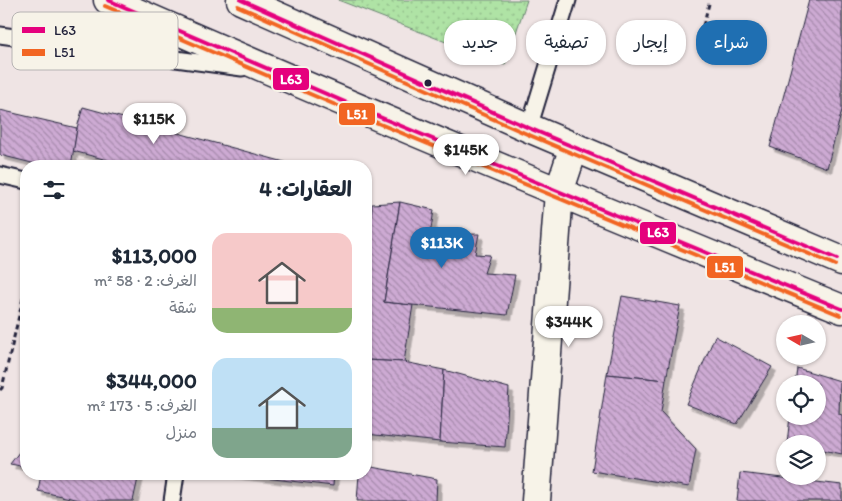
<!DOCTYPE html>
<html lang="ar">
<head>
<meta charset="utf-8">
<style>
  body { margin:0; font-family:Itim,"Playpen Sans Arabic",sans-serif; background:#f6f6f7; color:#1f2937; direction:rtl; height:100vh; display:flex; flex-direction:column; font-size:19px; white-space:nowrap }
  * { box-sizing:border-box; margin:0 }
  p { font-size:16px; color:#747a83 }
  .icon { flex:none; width:28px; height:28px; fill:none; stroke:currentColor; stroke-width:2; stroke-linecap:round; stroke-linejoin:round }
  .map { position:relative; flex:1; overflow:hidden; direction:ltr }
  .details { position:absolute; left:20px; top:160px; width:352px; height:320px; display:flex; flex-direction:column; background:#fff; border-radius:20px; box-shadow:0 1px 4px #0004; direction:rtl }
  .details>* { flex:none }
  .top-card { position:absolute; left:388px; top:20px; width:379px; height:45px; direction:rtl; display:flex; gap:10px }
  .needle { width:32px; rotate:279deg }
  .buttons { position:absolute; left:776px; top:315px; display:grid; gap:10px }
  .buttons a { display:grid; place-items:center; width:50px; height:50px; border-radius:50%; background:#fff; box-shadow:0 1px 4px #0004; font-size:25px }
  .price { position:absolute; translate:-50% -42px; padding:0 11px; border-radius:18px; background:#fff; color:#222; font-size:16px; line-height:32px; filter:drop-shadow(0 1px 2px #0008) }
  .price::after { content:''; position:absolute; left:50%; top:30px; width:15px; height:11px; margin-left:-8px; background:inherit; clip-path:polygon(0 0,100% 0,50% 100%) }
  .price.on { background:#1f6fb2; color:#fff }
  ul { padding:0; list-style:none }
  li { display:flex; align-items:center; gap:15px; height:125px; padding:0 20px }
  li span { display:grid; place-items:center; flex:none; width:140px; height:100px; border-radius:15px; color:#555 }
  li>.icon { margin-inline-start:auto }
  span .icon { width:60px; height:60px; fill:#fffc; stroke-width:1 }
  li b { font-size:21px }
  h2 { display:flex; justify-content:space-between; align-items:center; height:60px; padding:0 20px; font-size:21px }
  .chip { padding:0 18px; border-radius:20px; background:#fff; box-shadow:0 1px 4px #0004; font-size:18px; line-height:45px }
  .chip.on { background:#1f6fb2; color:#fff }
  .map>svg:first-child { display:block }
  .park { fill:url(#park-dots); stroke:#688270 }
  .building { fill:url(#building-back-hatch); stroke:#22223b; filter:url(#shadow) }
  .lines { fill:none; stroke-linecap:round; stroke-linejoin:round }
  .lane-casing { stroke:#22223b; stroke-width:19 }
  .street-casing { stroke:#22223b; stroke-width:31 }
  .secondary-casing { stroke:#22223b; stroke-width:31 }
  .path { stroke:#22223b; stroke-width:3; stroke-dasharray:5 4; stroke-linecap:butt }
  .lane { stroke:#f7f3e8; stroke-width:15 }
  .street { stroke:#f7f3e8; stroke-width:28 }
  .secondary { stroke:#f7f3e8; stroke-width:28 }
  .bus-1-casing { stroke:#f7f3e8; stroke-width:8 }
  .bus-2-casing { stroke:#f7f3e8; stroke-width:8 }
  .bus-1 { stroke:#e5007d; stroke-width:4 }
  .bus-2 { stroke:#f26522; stroke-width:4 }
  .bus-dot { fill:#22223b; stroke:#f7f3e8; stroke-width:2 }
  .key { fill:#f7f3e8; stroke:#b7b4b4; stroke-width:1 }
  .key-label { font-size:14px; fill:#22223b }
  .line-badge { stroke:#f7f3e8; stroke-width:2 }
  .badge-label { font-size:14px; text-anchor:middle; font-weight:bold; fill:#fff }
</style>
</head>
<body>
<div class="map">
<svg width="842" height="501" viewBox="0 0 842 501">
  <defs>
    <pattern id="park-dots" width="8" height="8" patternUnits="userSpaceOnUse" patternTransform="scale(1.25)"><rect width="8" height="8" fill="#afe3a5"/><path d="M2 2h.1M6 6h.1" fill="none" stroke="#96c28f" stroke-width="1.8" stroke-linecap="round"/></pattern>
    <pattern id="building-back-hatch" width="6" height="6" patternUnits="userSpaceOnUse" patternTransform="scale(1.25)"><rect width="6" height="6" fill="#cdaad3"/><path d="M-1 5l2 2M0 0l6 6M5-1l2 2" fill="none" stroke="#a68aac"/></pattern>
    <filter id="shadow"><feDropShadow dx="4.5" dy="4.5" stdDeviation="0" flood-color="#0004"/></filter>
  </defs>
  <rect width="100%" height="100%" fill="#efe4e4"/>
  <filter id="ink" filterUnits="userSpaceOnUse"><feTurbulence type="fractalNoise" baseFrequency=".02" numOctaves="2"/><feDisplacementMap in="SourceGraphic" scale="10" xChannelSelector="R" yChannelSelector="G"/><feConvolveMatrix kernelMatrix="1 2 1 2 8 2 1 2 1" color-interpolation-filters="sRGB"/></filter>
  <g filter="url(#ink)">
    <polygon class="park" points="338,0 527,0 505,65"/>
    <g class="building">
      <polygon points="809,0 842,0 842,110 827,168 770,147"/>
      <polygon points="83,107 299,166 130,166 73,151 77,128"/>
      <polygon points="0,110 77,128 71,166 44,166 0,155"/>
      <polygon points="400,202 384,302 413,305 404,362 366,360 366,301 372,204"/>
      <polygon points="400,202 434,210 430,235 479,234 475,254 490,255 484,273 515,275 507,315 384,302"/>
      <polygon points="622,296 680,306 666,380 607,374"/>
      <polygon points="715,336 772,367 737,424 686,404"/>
      <polygon points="366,360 404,362 444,370 440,442 366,434"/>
      <polygon points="797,368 840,381 839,414 842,415 842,454 818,449 818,444 787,444 790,416 818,416 818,384 795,384"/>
      <polygon points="444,370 509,388 505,447 440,442"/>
      <polygon points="607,374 666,380 661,412 696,449 689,487 592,471"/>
      <polygon points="26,443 26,467 10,464"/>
      <polygon points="366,466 437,479 436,501 357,501 359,474 366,474"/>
      <polygon points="740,473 842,485 842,501 737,501"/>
      <polygon points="41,474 139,474 133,501 84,501 38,491"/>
      <polygon points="231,474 334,474 333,486"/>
    </g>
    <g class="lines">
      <defs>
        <g id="lane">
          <polyline points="0,35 242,68"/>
          <polyline points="529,128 568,0"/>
          <polyline points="0,175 26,181"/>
          <polyline points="172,501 176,474"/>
        </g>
        <polyline id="street" points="536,501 559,192 574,147"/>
        <g id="secondary">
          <path d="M108,0C351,107 596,208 842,309"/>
          <polyline points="241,0 529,128 842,261"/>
        </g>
      </defs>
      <use href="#lane" class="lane-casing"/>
      <use href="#street" class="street-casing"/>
      <use href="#secondary" class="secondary-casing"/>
      <g class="path">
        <polyline points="703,26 710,0"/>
        <polyline points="0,390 2,388 26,286"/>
      </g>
      <use href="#lane" class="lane"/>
      <use href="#street" class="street"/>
      <use href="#secondary" class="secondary"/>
      <defs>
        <g id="bus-1">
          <polyline points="108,0 382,118 842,309"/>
          <polyline points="241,0 529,128 837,259"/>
        </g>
        <g id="bus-2">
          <polyline points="105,6 380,124 840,315"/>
          <polyline points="238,6 527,134 835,265"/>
        </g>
      </defs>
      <use href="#bus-1" class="bus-1-casing"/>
      <use href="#bus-2" class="bus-2-casing"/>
      <use href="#bus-1" class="bus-1"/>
      <use href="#bus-2" class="bus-2"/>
    </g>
  </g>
  <circle class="bus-dot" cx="428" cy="83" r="4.5"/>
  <rect x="12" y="12" width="166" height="58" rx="8" class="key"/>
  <rect x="22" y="27" width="23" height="6" fill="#e5007d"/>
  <rect x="22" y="49" width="23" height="7" fill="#f26522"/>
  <g class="key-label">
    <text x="54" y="35">L63</text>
    <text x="54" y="57">L51</text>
  </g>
  <g class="line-badge">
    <rect x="272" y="67" width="38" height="24" rx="5" fill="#e5007d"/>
    <rect x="338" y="102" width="38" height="24" rx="5" fill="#f26522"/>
    <rect x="639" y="221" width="38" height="24" rx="5" fill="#e5007d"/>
    <rect x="706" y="255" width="38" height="24" rx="5" fill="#f26522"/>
  </g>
  <g class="badge-label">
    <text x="291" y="84">L63</text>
    <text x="357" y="119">L51</text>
    <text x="658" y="237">L63</text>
    <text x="725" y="272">L51</text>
  </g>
</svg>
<div class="buttons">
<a><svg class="needle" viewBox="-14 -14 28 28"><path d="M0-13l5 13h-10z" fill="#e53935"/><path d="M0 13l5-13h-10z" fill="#747a83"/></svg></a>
<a><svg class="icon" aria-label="locate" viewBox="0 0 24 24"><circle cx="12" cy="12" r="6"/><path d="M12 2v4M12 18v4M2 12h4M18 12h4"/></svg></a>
<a><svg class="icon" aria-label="layers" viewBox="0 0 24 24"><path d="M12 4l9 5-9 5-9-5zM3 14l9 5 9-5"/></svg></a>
</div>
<b class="price" style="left:154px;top:145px">$115K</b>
<b class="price" style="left:466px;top:176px">$145K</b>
<b class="price on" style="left:442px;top:269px">$113K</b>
<b class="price" style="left:569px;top:348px">$344K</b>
<div class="top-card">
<a class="chip on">شراء</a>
<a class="chip">إيجار</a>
<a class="chip">تصفية</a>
<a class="chip">جديد</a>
</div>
<section class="details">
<h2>العقارات: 4<svg class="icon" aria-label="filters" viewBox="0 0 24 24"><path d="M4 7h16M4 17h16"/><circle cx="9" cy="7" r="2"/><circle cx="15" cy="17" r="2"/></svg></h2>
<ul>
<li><span style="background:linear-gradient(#f6c9c9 75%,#8fb573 0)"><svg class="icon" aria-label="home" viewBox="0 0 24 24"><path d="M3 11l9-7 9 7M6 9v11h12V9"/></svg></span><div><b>$113,000</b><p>الغرف: 2 · 58 m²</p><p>شقة</p></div></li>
<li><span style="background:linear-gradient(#bfe0f5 70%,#7fa58c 0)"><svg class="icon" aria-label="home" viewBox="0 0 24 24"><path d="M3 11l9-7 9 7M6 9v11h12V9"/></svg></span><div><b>$344,000</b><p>الغرف: 5 · 173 m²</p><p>منزل</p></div></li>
</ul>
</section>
</div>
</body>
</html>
